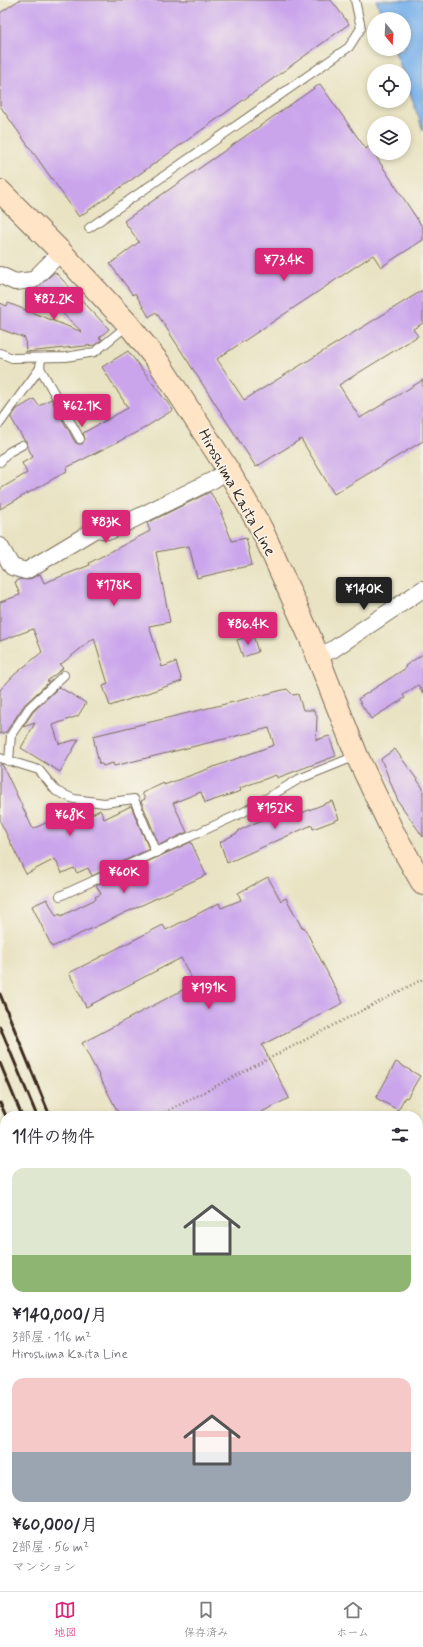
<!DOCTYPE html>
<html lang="ja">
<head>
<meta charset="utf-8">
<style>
  body { margin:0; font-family:Mynerve,"Klee One",sans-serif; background:#f7f7f7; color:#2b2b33; height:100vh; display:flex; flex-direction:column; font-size:15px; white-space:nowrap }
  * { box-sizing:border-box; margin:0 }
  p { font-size:13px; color:#7c7c81 }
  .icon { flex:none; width:22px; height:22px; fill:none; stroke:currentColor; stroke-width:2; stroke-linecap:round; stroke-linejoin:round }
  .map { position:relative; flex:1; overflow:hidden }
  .drawer { position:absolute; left:0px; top:1111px; width:423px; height:480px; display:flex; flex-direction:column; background:#fff; border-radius:16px 16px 0 0; box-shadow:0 2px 6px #0003 }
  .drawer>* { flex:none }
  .needle { width:26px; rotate:162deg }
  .tools { position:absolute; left:367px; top:12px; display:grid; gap:8px }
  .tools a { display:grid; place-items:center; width:44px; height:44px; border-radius:50%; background:#fff; box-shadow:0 2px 6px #0003; font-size:20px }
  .price { position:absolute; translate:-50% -34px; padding:0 9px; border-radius:4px; background:#db2777; color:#fff; font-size:13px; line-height:26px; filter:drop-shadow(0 1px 2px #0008) }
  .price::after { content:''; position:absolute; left:50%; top:24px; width:12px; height:9px; margin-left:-6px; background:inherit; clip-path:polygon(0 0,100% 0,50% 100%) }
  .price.current { background:#222; color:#fff }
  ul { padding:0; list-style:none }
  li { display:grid; align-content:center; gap:8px; height:212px; padding:0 12px }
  li span { display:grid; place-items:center; height:124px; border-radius:12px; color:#555 }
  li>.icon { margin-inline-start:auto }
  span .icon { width:72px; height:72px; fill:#fffc; stroke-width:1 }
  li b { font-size:17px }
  h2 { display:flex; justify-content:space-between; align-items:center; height:48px; padding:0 12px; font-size:17px }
  .tab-bar { display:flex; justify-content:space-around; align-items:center; height:56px; border-top:1px solid #e1e1e2; background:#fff; font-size:11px; color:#7c7c81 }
  .tab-bar a { display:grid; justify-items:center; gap:2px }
  .tab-bar .current { color:#db2777 }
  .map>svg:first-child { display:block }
  .water { fill:#7db3eb; stroke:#5c6e84 }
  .building { fill:#caa5ec }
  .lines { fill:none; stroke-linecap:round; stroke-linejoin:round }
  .lane-casing { stroke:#786b58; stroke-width:10 }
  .street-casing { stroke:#786b58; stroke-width:18 }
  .secondary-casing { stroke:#786b58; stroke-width:24 }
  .path { stroke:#786b58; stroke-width:2.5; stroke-dasharray:1 3; stroke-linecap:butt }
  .lane { stroke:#fff; stroke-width:8 }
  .street { stroke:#fff; stroke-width:16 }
  .secondary { stroke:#ffe4c6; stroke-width:22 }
  .rail { stroke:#3b2a1e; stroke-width:3 }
  .labels { text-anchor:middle; stroke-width:3.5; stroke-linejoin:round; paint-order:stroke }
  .street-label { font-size:16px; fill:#3b2a1e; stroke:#f7f3e8 }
</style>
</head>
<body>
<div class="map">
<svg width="423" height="1591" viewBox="0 0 423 1591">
  <rect width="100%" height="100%" fill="#f7f3e8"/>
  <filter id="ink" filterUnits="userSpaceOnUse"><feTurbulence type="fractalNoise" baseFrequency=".025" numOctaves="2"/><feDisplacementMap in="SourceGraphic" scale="8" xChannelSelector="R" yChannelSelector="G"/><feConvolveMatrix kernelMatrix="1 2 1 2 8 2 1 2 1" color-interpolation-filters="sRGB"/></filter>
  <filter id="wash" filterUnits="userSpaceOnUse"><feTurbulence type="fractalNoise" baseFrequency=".012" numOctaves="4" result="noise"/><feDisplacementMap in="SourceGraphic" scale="16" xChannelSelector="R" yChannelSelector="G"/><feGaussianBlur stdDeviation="0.9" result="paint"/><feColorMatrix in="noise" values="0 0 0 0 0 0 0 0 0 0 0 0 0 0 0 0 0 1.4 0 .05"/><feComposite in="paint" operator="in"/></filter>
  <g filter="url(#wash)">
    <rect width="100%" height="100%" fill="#e9e3c3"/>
    <polygon class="water" points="376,0 423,0 423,130 404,77 404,71 402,71 394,49 404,49 404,19 383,19"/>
    <g id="blocks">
      <g class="building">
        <polygon points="19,0 331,0 349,24 210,124 79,217 0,106 0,13"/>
        <polygon points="320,84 366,149 369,146 423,228 423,240 381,267 373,255 217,359 244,400 423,290 423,323 413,329 418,336 339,385 360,418 423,380 423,441 334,494 301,439 256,467 156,312 149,317 135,293 133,295 110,264 139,242 124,221"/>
        <polygon points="55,272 109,329 99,338 102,339 95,345 26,352 25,338 0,329 0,303 7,306 8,303 82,332 36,288"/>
        <polygon points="128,351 173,410 141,430 66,468 67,471 0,509 0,489 27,473 22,463 33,457 27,446 27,442 24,440 11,418 17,409 34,399 39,406 51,399 75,442 78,444 82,444 85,439 83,433 128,408 102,367"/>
        <polygon points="210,492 223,513 221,513 232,541 246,538 252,565 197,578 189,546 156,552 170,622 149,626 162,667 176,662 182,681 110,706 103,686 108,684 94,638 60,665 63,668 47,681 49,682 25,704 6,732 0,734 0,690 14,675 42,652 33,629 0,641 0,602 20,595 15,582 21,579 28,580 40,574 44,583 90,565 89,563 150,531 147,523"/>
        <polygon points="253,635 258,652 243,657 237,640"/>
        <polygon points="423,654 423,693 418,685 403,695 405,698 371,719 358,699 406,668 405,666"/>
        <polygon points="59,687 86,703 78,716 53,725 59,744 79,739 60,772 21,748 35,723 23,727 33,712"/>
        <polygon points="287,689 293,695 298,694 303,710 314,710 317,716 316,740 329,736 336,756 277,778 276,775 240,788 241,791 205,803 201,792 173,803 187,832 159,845 141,801 145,799 142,793 164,783 164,785 274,745 269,728 114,766 113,763 103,766 102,764 99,764 93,736"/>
        <polygon points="395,749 423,788 423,837 398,801 381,759"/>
        <polygon points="0,764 2,764 33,829 68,812 74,823 100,810 104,819 131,806 149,849 92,876 88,868 77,873 74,868 62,873 55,859 26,874 0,821"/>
        <polygon points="332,801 339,819 313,829 312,825 227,863 220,842 239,832 238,831 268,817 265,812 280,805 286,819"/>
        <polygon points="191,842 206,875 52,947 32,906 47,899 56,916 60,914 61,916 96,899 95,897 101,894 96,885"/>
        <polygon points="268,877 281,901 286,898 302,928 304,927 343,1003 262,1045 289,1098 254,1116 120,1116 82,1043 194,984 181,958 86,1007 69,973 163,925 166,930 219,903 221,908 241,900 238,893"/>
        <polygon points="396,1062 420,1076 407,1098 405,1097 398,1110 376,1098"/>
      </g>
    </g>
  </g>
  <g filter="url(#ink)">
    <use href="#blocks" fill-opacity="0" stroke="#786b58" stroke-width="1"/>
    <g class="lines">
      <defs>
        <g id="lane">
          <polyline points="89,228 349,47 361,28 355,0"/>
          <polyline points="0,353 12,358 66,357 95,352 128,325"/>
          <polyline points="41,358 40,368 80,439"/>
          <polyline points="0,423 40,368"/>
          <polyline points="0,462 9,452 22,445"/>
          <polyline points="0,758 39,770 56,791 74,799 104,803 134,799 156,853"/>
          <polyline points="9,761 11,735 29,708 64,675"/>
          <polyline points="60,896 244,812 299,779 356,756"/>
        </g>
        <g id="street">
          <polyline points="0,275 15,282 33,280 61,252"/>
          <polyline points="0,546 12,567 26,571 96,529 110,531 213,480 228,470"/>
          <polyline points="317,656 332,650 423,589"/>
          <polyline points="0,1165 5,1176 0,1178"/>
          <polyline points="0,1556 5,1555"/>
          <polyline points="204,1586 207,1591"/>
        </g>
        <polyline id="secondary" points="0,191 61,252 129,325 159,363 228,470 262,530 310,637 357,756 392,830 423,884"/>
      </defs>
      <use href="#lane" class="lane-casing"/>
      <use href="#street" class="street-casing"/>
      <use href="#secondary" class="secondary-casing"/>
      <polyline class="path" points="158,1116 423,979"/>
      <use href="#lane" class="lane"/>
      <use href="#street" class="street"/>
      <use href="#secondary" class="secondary"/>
      <g class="rail">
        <polyline points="0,994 50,1116"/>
        <polyline points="0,1027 37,1116"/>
        <polyline points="0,1063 22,1116"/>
        <polyline points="0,1103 6,1116"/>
        <polyline points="229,1586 232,1591"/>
        <polyline points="250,1586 253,1591"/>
        <polyline points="267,1586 270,1591"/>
        <polyline points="290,1586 293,1591"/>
      </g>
    </g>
  </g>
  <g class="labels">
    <g class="street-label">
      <text transform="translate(238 492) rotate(61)" y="6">Hiroshima Kaita Line</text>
    </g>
  </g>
</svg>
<div class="tools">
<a><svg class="needle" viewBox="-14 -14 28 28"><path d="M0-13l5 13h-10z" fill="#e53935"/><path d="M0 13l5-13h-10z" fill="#7c7c81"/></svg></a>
<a><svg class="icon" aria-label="locate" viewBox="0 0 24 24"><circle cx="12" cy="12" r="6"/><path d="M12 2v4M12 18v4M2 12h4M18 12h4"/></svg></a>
<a><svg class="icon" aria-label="layers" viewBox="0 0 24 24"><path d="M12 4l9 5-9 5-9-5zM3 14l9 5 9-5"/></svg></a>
</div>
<b class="price" style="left:284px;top:282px">¥73.4K</b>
<b class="price" style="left:54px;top:321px">¥82.2K</b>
<b class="price" style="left:82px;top:428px">¥62.1K</b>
<b class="price" style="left:106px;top:544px">¥83K</b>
<b class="price" style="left:114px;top:607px">¥178K</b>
<b class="price current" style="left:364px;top:611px">¥140K</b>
<b class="price" style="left:248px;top:646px">¥86.4K</b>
<b class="price" style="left:275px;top:830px">¥152K</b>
<b class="price" style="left:70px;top:837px">¥68K</b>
<b class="price" style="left:124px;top:894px">¥60K</b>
<b class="price" style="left:209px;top:1010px">¥191K</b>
<section class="drawer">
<h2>11件の物件<svg class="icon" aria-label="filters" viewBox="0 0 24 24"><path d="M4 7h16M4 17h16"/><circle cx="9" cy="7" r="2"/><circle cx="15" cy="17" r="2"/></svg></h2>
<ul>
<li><span style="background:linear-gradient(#dfe7d0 70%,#8fb573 0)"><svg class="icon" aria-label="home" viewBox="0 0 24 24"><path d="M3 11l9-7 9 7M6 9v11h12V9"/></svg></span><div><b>¥140,000/月</b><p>3部屋 · 116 m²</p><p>Hiroshima Kaita Line</p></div></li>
<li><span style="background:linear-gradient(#f6c9c9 60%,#9aa5b1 0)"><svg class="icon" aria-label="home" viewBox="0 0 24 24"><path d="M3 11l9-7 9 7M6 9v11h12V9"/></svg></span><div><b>¥60,000/月</b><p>2部屋 · 56 m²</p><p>マンション</p></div></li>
</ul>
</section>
</div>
<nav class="tab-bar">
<a class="current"><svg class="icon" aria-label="map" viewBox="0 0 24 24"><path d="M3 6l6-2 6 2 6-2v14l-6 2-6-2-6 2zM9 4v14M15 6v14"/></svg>地図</a>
<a><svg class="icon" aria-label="saved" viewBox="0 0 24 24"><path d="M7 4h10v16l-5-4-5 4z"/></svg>保存済み</a>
<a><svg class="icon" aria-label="home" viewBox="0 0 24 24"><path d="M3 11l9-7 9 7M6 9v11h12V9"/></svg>ホーム</a>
</nav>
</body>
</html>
